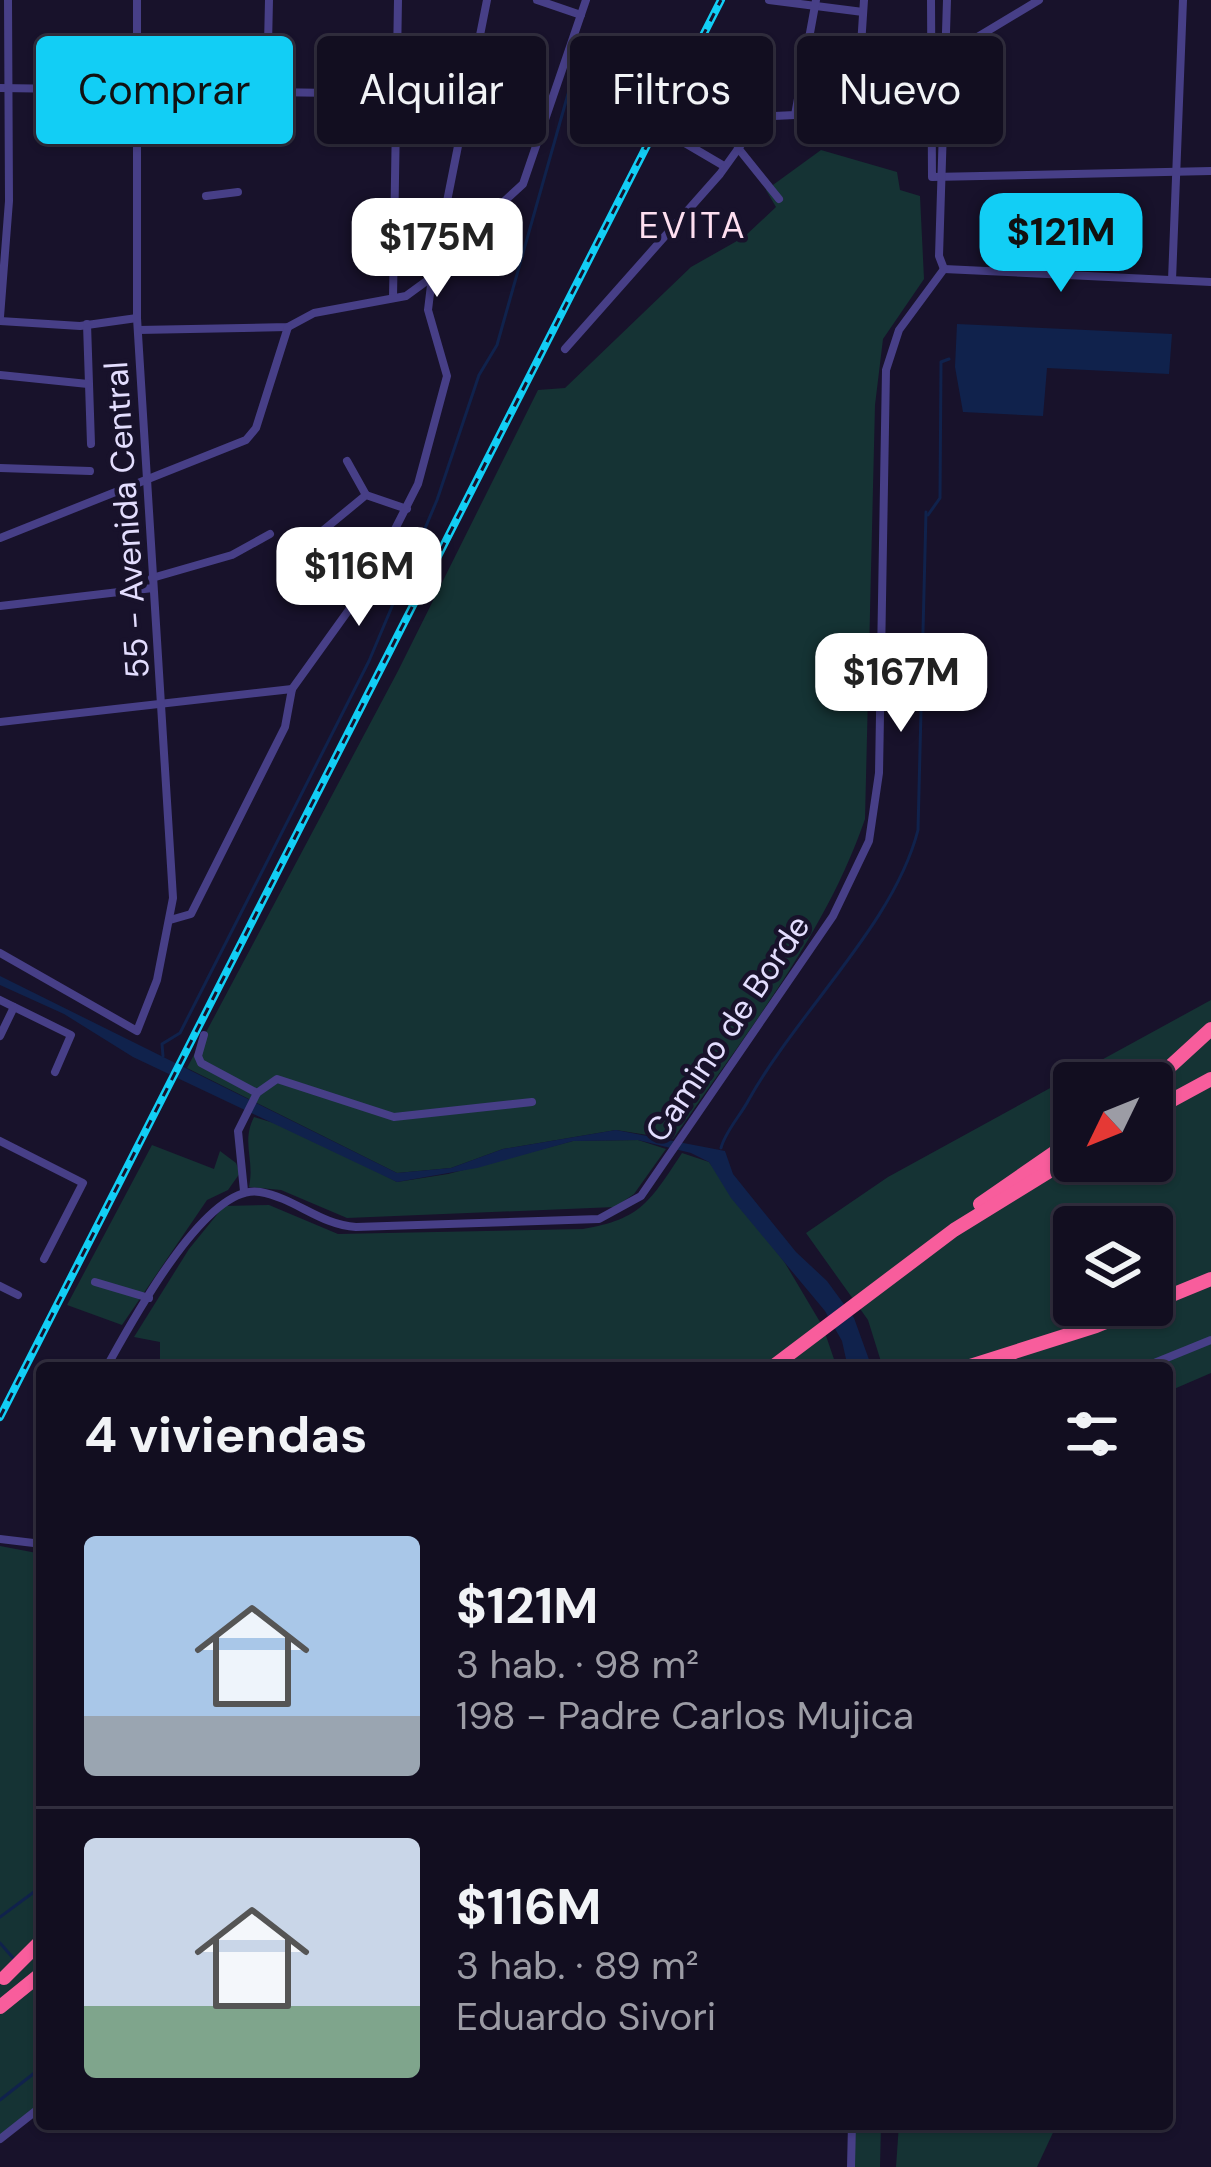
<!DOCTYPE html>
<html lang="es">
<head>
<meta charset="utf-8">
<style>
  body { margin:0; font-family:"DM Sans",sans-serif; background:#1b1729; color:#f1f3f6; height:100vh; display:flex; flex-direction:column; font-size:45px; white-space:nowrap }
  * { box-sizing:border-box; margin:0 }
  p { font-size:39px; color:#9c9ca5 }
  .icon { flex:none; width:66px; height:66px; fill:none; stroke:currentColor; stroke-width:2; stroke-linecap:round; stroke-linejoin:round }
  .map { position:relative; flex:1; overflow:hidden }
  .side { position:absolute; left:36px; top:1362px; width:1137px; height:768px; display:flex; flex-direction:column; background:#120e20; border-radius:12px; box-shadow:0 3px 9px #0004,0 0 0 3px #312e3e }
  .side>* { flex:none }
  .hud { position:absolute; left:36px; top:36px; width:1140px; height:108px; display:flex; gap:24px }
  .needle { width:78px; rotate:227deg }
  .fabs { position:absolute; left:1053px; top:1062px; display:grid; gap:24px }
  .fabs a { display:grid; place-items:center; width:120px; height:120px; border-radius:12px; background:#120e20; box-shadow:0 3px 9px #0004,0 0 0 3px #312e3e; font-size:60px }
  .price { position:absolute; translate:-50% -102px; padding:0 27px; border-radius:24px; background:#fff; color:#222; font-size:39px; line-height:78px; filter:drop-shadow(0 3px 6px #0008) }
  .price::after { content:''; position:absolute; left:50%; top:72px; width:36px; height:27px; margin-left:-18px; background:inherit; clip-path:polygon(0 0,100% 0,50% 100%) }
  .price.selected { background:#12cef5; color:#111 }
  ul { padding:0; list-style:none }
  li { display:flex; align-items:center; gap:36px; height:300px; padding:0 48px }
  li+li { border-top:3px solid #312e3e }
  li span { display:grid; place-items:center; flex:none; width:336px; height:240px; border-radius:12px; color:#555 }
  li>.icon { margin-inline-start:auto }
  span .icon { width:144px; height:144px; fill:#fffc; stroke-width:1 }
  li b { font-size:51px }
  h2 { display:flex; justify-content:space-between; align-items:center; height:144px; padding:0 48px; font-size:51px }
  .pill { padding:0 42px; border-radius:12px; background:#120e20; box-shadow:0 3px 9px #0004,0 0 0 3px #312e3e; font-size:42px; line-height:108px }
  .pill.selected { background:#12cef5; color:#111 }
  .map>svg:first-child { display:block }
  .green { fill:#153334; fill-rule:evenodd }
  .water { fill:#10224c }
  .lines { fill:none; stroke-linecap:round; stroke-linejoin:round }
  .stream { stroke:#10224c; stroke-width:3 }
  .street { stroke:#473f87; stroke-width:8 }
  .highway { stroke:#f85d9c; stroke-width:14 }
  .rail-casing { stroke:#12cef5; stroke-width:8 }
  .rail { stroke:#18122b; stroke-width:3; stroke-dasharray:9; stroke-linecap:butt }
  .labels { text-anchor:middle; stroke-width:9; stroke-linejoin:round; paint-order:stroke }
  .street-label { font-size:33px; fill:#e3ddfe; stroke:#18122b }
  .neighbourhood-label { font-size:36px; letter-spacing:3px; fill:#fedff0; stroke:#18122b }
</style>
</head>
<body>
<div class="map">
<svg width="1211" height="2167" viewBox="0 0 1211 2167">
  <rect width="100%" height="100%" fill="#18122b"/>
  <g class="green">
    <path d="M821,150L897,172L900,190L920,196L924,279L883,339L875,405L865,819C825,936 743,1037 673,1139L616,1130L503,1149L451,1168L397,1173L187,1068L398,671L538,390L565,388L691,267L744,237L776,207L766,190Z"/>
    <path d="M1211,1000V1373L1167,1392V1368H883L868,1320L806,1233L888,1177ZM1074,1083H1152V1161H1074ZM1074,1227H1152V1305H1074Z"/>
    <path d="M254,1117L297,1130L397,1182L448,1174L573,1141L638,1140L666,1149L634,1194L615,1207L347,1218L281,1190L249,1187C255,1159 241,1143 254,1117Z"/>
    <polygon points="152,1145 214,1169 220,1151 236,1163 240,1173 228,1190 207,1200 122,1325 67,1305"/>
    <path d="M682,1153L709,1162L785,1263L823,1327L837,1368H160V1342L134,1337L189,1249L224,1206L269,1205L338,1234L583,1229C642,1219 650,1201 682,1153Z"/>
    <polygon points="0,1546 42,1554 42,2106 0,2139"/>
    <polygon points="852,2124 881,2124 880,2167 851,2167"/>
    <polygon points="899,2124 1057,2124 1037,2167 896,2167"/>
  </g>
  <g class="water">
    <polygon points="957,324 1172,334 1169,374 1047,368 1043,416 963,412 955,367"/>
    <polygon points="0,976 397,1173 451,1168 503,1149 616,1130 725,1151 733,1174 796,1252 827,1281 854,1318 872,1368 848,1368 842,1341 825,1311 731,1198 709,1162 691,1153 638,1140 573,1141 477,1168 397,1182 133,1057 64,1014 0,985"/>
  </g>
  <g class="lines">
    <g class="stream">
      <polyline points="928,515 940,498 941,362 949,359"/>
      <polyline points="163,1056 162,1044 180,1033 369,661 437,500 479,375 497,345 583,41"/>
      <path d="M721,1148C725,1132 740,1116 748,1101C798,1011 894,924 918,830L926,512"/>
      <polyline points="0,1917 42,1886"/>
      <polyline points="0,1943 14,1959"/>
      <polyline points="41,1992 42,1993"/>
      <polyline points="0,2100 42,2067"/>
    </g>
    <g class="street">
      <polyline points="537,0 581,15"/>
      <polyline points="769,0 863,12"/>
      <polyline points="931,0 932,177 1211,171"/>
      <polyline points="931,53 951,53 1039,0"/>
      <polyline points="0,88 397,94 542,134"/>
      <polyline points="267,90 269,0"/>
      <polyline points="858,91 864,0"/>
      <polyline points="733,103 774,116 795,115 816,0"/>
      <polyline points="678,139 724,166"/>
      <polyline points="738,148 779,199"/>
      <polyline points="206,196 238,192"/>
      <polyline points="441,239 462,240 523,184 586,0"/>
      <polyline points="944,269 939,256 947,0"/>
      <polyline points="944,269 1211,282"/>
      <polyline points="1172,280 1183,0"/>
      <polyline points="393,298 398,0"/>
      <polyline points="0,317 9,201 8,0"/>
      <polyline points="0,321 80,326 137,318"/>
      <polyline points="87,324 91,444"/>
      <polyline points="138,330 288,327 314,313 406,296 432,277 487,0"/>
      <polyline points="565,349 720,174 763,114"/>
      <polyline points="0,375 88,384"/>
      <polyline points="347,461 366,495"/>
      <polyline points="0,468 90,471"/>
      <polyline points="0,538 246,440 256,428 288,327"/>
      <polyline points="309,542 366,495 407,509"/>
      <polyline points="152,578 232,555 270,534"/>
      <polyline points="0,606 153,588"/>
      <polyline points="0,722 292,689"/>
      <polyline points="170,920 191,914 285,727 292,689 366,586 418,484 447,376 428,310 432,277"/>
      <polyline points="0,953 137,1031 157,980 173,898 137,318 137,0"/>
      <polyline points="0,1000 71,1035 55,1072"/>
      <polyline points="204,1035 198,1056 201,1063 257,1093"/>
      <polyline points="0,1036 14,1007"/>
      <polyline points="0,1141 83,1183 44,1259"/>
      <polyline points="244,1191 238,1131 257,1093 277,1079 394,1117 532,1102"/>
      <polyline points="95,1282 149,1298"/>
      <polyline points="0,1286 18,1295"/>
      <path d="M106,1368C130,1325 206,1182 260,1192C295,1198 320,1225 356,1227L599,1219L641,1196L833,916L869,841L879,773L886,370L899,330L944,269"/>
      <polyline points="1142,1368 1211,1340"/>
      <polyline points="0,1539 42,1544"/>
      <polyline points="0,2139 42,2106"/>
      <polyline points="851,2167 852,2124"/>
    </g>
    <g class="highway">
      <polyline points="1152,1083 1211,1029"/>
      <polyline points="1152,1111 1211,1079"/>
      <polyline points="980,1204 1074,1139"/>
      <polyline points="771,1368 954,1230 1074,1156"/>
      <polyline points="964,1368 1096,1326 1211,1279"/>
      <polyline points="4,1978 42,1940"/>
      <polyline points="0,2007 42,1973"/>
    </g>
    <defs>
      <polyline id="rail" points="0,1417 721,0"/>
    </defs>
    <use href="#rail" class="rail-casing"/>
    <use href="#rail" class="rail"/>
  </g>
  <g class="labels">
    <g class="street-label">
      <text transform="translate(126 520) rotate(-94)" y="12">55 - Avenida Central</text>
      <text transform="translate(727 1028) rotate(-56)" y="12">Camino de Borde</text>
    </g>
    <g class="neighbourhood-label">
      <text x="693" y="238">EVITA</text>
    </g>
  </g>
</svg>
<div class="fabs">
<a><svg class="needle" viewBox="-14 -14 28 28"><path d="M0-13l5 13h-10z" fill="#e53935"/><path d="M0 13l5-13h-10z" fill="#9c9ca5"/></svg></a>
<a><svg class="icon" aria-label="layers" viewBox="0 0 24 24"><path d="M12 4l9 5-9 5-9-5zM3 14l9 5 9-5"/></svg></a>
</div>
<b class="price selected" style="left:1061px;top:295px">$121M</b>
<b class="price" style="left:437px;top:300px">$175M</b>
<b class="price" style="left:359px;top:629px">$116M</b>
<b class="price" style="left:901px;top:735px">$167M</b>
<div class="hud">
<a class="pill selected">Comprar</a>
<a class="pill">Alquilar</a>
<a class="pill">Filtros</a>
<a class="pill">Nuevo</a>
</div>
<section class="side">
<h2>4 viviendas<svg class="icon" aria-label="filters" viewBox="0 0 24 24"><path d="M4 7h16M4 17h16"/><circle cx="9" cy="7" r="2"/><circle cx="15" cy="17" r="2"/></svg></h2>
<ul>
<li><span style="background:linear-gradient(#a9c7e8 75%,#9aa5b1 0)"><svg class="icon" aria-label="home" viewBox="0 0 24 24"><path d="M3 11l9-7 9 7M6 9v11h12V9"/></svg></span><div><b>$121M</b><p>3 hab. · 98 m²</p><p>198 - Padre Carlos Mujica</p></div></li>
<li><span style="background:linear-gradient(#c9d6e8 70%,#7fa58c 0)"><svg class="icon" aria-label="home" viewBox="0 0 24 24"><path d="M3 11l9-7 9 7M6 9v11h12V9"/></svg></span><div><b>$116M</b><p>3 hab. · 89 m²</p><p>Eduardo Sivori</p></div></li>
</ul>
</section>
</div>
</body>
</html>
